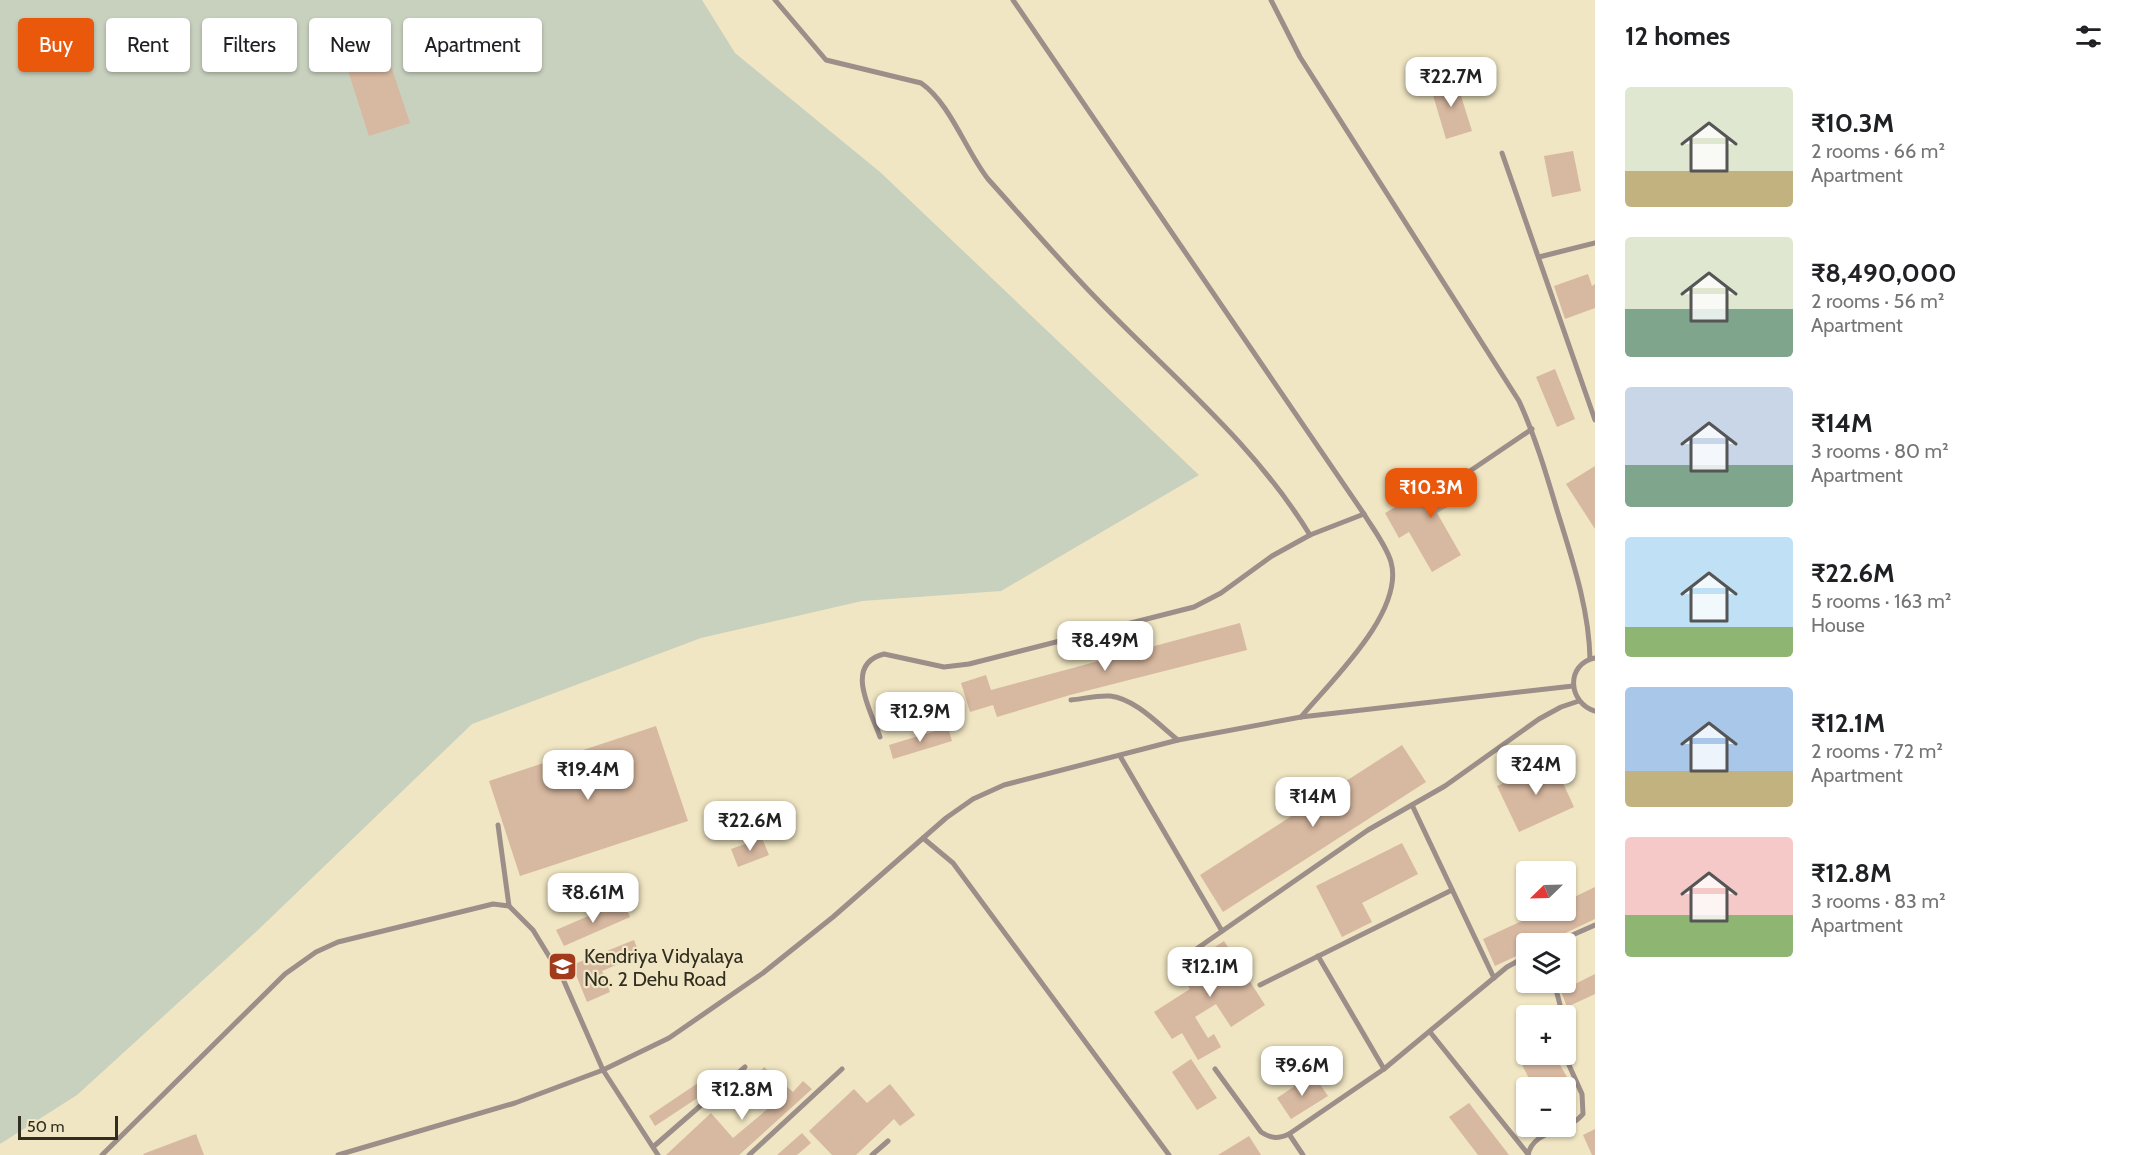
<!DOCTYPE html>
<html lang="en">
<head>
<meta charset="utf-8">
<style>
  body { margin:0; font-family:Cabin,sans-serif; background:#f2f2f2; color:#202124; height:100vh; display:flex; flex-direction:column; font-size:22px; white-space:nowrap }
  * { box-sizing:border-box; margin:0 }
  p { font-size:20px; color:#757577 }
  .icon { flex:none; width:33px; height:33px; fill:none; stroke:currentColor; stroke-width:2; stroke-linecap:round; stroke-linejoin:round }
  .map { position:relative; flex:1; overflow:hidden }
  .sheet { display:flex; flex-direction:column; background:#fff; width:540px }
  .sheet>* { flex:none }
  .hud { position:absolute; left:18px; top:18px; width:570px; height:54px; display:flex; gap:12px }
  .needle { width:39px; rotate:247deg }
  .controls { position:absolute; left:1516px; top:861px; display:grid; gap:12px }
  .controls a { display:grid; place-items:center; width:60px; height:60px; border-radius:6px; background:#fff; box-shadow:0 2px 4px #0004; font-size:30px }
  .scale { position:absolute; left:18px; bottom:15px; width:100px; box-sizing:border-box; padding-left:6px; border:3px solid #312d20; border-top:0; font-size:16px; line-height:21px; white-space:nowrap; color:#312d20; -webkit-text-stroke:4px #f0e6c3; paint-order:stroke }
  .price { position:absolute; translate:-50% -51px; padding:0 14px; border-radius:12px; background:#fff; color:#222; font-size:20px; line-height:39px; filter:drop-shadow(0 2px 3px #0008) }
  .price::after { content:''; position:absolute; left:50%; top:36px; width:18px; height:14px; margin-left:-9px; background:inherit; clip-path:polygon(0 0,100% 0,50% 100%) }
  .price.on { background:#ea580c; color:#fff }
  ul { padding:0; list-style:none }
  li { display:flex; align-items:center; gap:18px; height:150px; padding:0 30px }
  li span { display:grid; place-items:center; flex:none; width:168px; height:120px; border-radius:6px; color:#555 }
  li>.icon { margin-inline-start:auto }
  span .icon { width:72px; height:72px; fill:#fffc; stroke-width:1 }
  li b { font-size:26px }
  h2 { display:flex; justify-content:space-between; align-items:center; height:72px; padding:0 30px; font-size:26px }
  .tag { padding:0 21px; border-radius:6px; background:#fff; box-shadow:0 2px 4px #0004; font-size:21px; line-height:54px }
  .tag.on { background:#ea580c; color:#fff }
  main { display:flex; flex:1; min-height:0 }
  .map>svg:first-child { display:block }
  .green { fill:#c8d0be }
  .building { fill:#d7b8a0 }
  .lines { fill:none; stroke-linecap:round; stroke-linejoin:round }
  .lane { stroke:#9c8e88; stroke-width:5 }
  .labels { text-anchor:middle; stroke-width:4.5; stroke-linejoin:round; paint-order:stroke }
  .poi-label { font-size:20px; fill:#312d20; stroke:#f0e6c3; text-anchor:start }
</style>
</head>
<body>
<main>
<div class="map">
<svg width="1595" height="1155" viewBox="0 0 1595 1155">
  <rect width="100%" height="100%" fill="#f0e6c3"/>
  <polygon class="green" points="0,0 702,0 735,53 880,172 1199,475 1001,591 862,601 701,638 472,724 258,930 77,1095 0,1144"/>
  <g class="building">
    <polygon points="383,42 410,123 369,136 343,55"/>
    <polygon points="1455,77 1472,131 1446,139 1430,85"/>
    <polygon points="1573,151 1581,191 1552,197 1544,156"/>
    <polygon points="1588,274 1592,286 1595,284 1595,308 1565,319 1554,286"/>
    <polygon points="1555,369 1575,419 1557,427 1536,377"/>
    <polygon points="1595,466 1595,529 1566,484"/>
    <polygon points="1462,468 1463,475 1467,478 1475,491 1437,513 1461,555 1432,572 1409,532 1399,538 1385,513"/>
    <polygon points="1240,623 1247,650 1070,695 997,717 993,705 970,712 961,683 986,675 991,690"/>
    <polygon points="656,726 688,821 520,876 489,781"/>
    <polygon points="948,727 952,741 893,759 889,745"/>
    <polygon points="1402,745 1426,782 1223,912 1200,875"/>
    <polygon points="1553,761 1574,807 1519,832 1497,786"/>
    <polygon points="762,838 769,855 738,867 731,849"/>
    <polygon points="1402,843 1418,874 1362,903 1372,922 1342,937 1316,886"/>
    <polygon points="1595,887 1595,919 1542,944 1527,944 1527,951 1495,966 1483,939 1545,910 1566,910 1566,901"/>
    <polygon points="623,901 630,917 564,946 556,930"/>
    <polygon points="634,940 640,955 602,971 610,992 587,1002 572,965"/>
    <polygon points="1224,941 1265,1005 1231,1027 1216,1004 1195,1017 1208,1038 1214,1034 1221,1047 1198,1060 1182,1033 1172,1039 1154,1012 1190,989 1178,971"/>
    <polygon points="1595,974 1595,994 1567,1007 1561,991"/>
    <polygon points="1527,1054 1554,1054 1573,1088 1534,1088 1519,1059"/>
    <polygon points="1191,1059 1217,1098 1197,1110 1172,1072"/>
    <polygon points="764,1067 793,1092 803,1081 812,1089 739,1155 666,1155 711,1113 733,1138 771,1106 748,1086"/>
    <polygon points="1313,1074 1328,1096 1291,1119 1277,1098"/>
    <polygon points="698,1083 705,1093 655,1126 649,1116"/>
    <polygon points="890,1084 915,1115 900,1126 894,1119 856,1155 832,1155 809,1131 854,1089 867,1103"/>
    <polygon points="1469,1103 1509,1155 1478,1155 1449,1117"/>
    <polygon points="1595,1129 1595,1155 1592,1155 1583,1135"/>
    <polygon points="802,1133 811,1143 797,1155 777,1155"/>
    <polygon points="196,1134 204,1155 144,1155 143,1154"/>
    <polygon points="1249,1136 1261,1155 1218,1155"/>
  </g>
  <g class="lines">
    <g class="lane">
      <path d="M775,0L826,60L921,83C950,103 966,151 988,179C1024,219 1059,260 1096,298C1171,376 1253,442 1310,535"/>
      <path d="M1013,0L1364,514C1373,529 1386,545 1391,562C1405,612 1330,682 1301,717"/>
      <path d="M1271,0L1300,57L1519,401C1535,436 1546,473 1557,510C1572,559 1589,608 1590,659"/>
      <polyline points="1502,153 1595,420"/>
      <polyline points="1539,257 1595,243"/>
      <polyline points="1467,473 1532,429"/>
      <path d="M1595,658C1565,664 1568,703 1595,711"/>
      <path d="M1071,700C1083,699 1097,695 1110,696C1136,699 1159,725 1178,740"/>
      <path d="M880,737C871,711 843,664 884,654L944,667L969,664L1194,607L1221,593L1272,556L1310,535L1364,514"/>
      <polyline points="1120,756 1222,931"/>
      <polyline points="1412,805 1494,978"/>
      <polyline points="498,825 509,906"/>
      <polyline points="923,838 953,863 1169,1155"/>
      <polyline points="1552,944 1595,925"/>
      <polyline points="1318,956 1384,1069"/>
      <polyline points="1179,961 1368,830 1445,786 1539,719 1561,707 1579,701"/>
      <polyline points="1554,982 1563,1016"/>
      <polyline points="1260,985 1452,890"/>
      <polyline points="1430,1032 1528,1154"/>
      <path d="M1215,1069L1261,1132C1272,1139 1278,1139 1289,1134L1384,1069L1507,967L1527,956"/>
      <polyline points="1289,1134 1303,1155"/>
      <polyline points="653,1147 745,1067"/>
      <polyline points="102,1155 285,974 316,952 338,942 493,904 509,906 533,930 563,979 603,1070 658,1155"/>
      <polyline points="338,1155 515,1103 603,1070 669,1038 763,973 833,917 946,818 973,799 1004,785 1178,740 1301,717 1573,686"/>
      <polyline points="749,1155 842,1069"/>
      <polyline points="872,1155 888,1141"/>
      <path d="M1528,1155C1533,1129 1568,1133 1583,1114L1582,1094L1564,1054"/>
    </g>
  </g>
  <defs>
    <symbol id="school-square" viewBox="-11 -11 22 22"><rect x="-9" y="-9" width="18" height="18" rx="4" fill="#a23b1c" stroke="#f0e6c3"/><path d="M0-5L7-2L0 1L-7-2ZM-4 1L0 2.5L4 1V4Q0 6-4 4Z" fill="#fff"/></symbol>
  </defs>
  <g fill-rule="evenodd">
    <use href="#school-square" x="546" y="950" width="33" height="33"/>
  </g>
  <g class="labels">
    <g class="poi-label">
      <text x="584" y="963">Kendriya Vidyalaya<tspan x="584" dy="23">No. 2 Dehu Road</tspan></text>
    </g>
  </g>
</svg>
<div class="controls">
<a><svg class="needle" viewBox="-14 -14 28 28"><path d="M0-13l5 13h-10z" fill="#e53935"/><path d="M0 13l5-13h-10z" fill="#757577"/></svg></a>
<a><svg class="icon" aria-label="layers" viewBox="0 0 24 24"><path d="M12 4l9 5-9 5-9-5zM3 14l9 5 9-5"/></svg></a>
<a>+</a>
<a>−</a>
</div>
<div class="scale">50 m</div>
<b class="price" style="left:1451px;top:108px">₹22.7M</b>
<b class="price on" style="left:1431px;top:519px">₹10.3M</b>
<b class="price" style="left:1105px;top:672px">₹8.49M</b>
<b class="price" style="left:920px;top:743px">₹12.9M</b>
<b class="price" style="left:1536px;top:796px">₹24M</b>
<b class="price" style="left:588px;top:801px">₹19.4M</b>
<b class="price" style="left:1313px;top:828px">₹14M</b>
<b class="price" style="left:750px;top:852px">₹22.6M</b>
<b class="price" style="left:593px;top:924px">₹8.61M</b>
<b class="price" style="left:1210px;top:998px">₹12.1M</b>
<b class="price" style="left:1302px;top:1097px">₹9.6M</b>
<b class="price" style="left:742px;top:1121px">₹12.8M</b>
<div class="hud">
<a class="tag on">Buy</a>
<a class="tag">Rent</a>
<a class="tag">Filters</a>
<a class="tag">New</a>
<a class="tag">Apartment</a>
</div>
</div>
<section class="sheet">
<h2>12 homes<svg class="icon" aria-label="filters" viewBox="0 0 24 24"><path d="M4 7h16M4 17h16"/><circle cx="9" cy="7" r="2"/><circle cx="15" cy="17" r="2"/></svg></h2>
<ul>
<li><span style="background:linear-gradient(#dfe7d0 70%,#c2b280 0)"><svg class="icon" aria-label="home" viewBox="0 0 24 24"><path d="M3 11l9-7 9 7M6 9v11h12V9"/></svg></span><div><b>₹10.3M</b><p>2 rooms · 66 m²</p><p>Apartment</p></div></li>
<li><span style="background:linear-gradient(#dfe7d0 60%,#7fa58c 0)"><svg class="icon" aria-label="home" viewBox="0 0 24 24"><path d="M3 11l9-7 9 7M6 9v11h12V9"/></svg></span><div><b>₹8,490,000</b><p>2 rooms · 56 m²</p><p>Apartment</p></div></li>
<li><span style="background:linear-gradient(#c9d6e8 65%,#7fa58c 0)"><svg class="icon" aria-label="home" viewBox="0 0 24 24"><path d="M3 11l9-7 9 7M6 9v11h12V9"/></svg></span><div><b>₹14M</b><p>3 rooms · 80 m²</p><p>Apartment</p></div></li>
<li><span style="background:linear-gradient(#bfe0f5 75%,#8fb573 0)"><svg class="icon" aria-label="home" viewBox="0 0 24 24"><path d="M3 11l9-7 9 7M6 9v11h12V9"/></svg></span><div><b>₹22.6M</b><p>5 rooms · 163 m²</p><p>House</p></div></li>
<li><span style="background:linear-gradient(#a9c7e8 70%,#c2b280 0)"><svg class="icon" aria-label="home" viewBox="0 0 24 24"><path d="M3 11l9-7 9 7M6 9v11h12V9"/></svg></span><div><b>₹12.1M</b><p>2 rooms · 72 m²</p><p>Apartment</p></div></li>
<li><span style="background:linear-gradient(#f6c9c9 65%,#8fb573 0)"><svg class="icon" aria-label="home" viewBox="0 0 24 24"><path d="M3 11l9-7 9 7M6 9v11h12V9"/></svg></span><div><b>₹12.8M</b><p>3 rooms · 83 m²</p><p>Apartment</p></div></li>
</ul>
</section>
</main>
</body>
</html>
